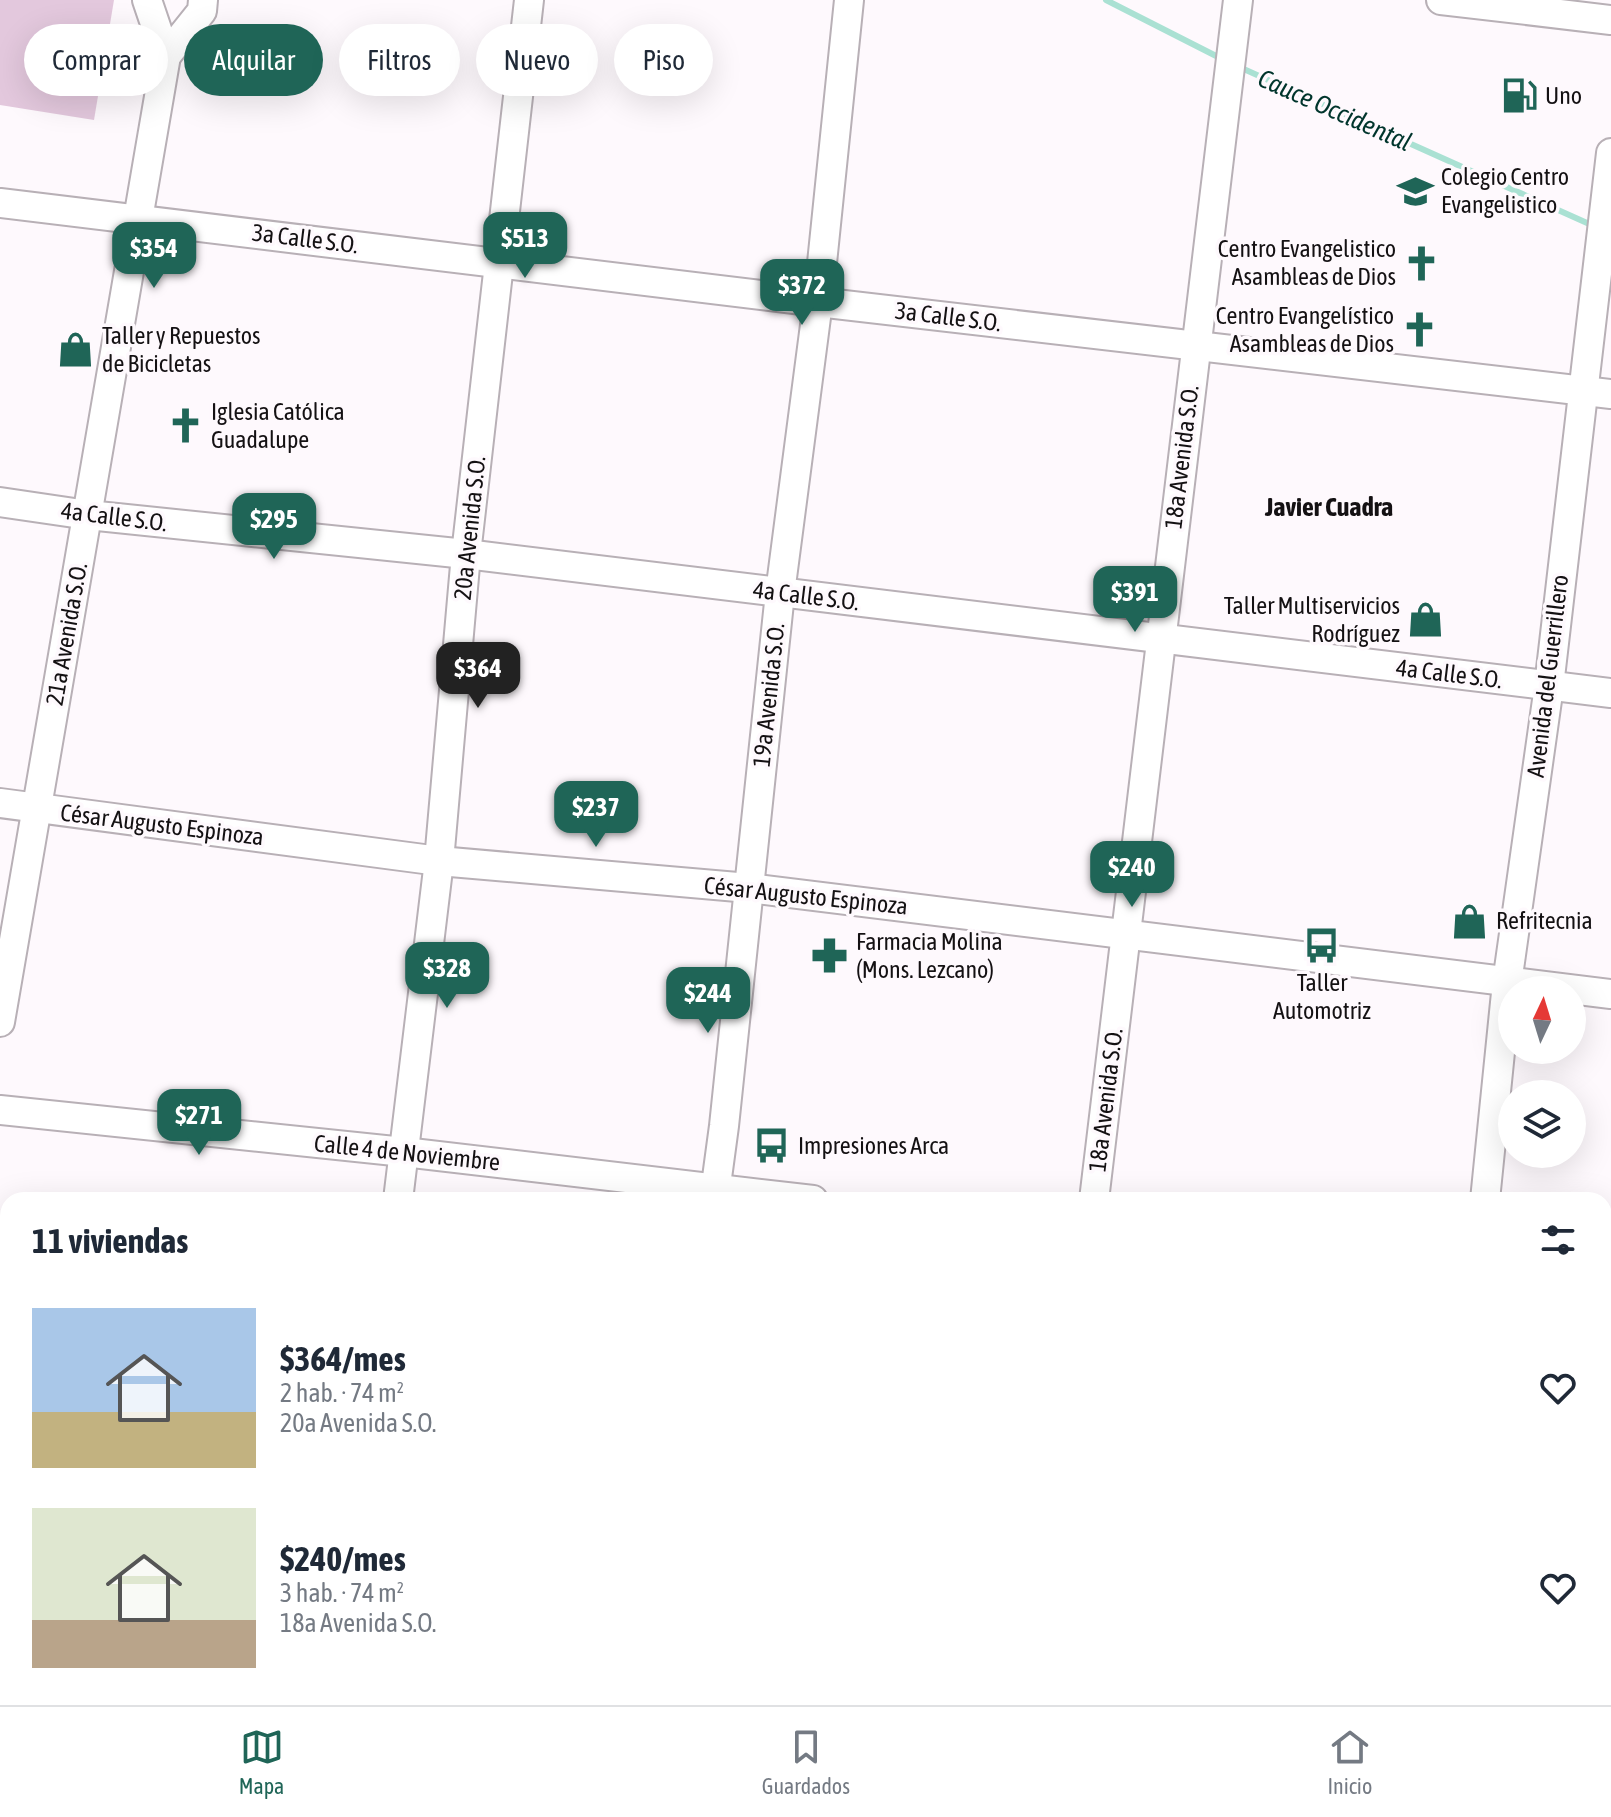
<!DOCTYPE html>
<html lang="es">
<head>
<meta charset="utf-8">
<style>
  body { margin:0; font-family:"Asap Condensed",sans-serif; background:#f2f2f3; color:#1f2937; height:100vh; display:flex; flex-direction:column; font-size:30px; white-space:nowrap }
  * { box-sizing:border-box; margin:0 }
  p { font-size:26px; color:#747a83 }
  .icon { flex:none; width:44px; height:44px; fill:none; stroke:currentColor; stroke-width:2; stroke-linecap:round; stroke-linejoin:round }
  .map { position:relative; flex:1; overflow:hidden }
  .sheet { position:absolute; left:0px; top:1192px; width:1612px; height:514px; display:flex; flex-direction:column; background:#fff; border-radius:24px 24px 0 0; box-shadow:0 8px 32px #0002 }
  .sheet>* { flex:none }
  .banner { position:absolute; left:24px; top:24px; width:800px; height:72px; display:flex; gap:16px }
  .needle { width:52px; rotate:4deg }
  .fabs { position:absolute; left:1498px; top:976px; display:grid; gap:16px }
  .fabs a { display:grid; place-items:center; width:88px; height:88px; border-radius:50%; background:#fff; box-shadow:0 8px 32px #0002; font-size:40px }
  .price { position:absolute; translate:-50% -68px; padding:0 18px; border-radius:16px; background:#1f6557; color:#fff; font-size:26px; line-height:52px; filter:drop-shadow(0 2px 4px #0008) }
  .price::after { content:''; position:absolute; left:50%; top:48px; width:24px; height:18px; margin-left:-12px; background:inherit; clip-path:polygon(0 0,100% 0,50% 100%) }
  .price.active { background:#222; color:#fff }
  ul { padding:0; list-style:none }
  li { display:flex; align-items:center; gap:24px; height:200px; padding:0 32px }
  li span { display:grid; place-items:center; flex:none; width:224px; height:160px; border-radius:0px; color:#555 }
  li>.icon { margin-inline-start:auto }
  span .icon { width:96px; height:96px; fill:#fffc; stroke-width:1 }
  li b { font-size:34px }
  h2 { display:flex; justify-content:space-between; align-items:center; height:96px; padding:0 32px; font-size:34px }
  .tag { padding:0 28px; border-radius:36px; background:#fff; box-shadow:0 8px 32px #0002; font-size:28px; line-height:72px }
  .tag.active { background:#1f6557; color:#fff }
  .dock { display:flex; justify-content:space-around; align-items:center; height:112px; border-top:2px solid #e0e1e3; background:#fff; font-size:22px; color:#747a83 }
  .dock a { display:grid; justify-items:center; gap:4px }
  .dock .active { color:#1f6557 }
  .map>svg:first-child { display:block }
  .green { fill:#e3c8dd }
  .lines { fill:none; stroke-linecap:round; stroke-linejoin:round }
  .stream { stroke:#aae1d3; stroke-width:6 }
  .minor-casing { stroke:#b8b0b6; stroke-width:32 }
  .highway-casing { stroke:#d9d9d9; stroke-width:44 }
  .minor { stroke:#fff; stroke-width:28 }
  .highway { stroke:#34bba2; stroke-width:40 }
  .labels { text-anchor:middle; stroke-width:7; stroke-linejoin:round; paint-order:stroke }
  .poi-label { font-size:24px; fill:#141113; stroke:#fef9fd; text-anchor:start }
  .street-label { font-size:24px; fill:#141113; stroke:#fef9fd }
  .water-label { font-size:26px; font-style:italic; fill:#00352c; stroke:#fef9fd }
  .neighbourhood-label { font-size:26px; font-weight:bold; fill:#141113; stroke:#fef9fd }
</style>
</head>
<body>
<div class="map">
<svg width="1611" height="1705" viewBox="0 0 1611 1705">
  <rect width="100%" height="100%" fill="#fef9fd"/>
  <polygon class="green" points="0,0 114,0 94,120 0,105"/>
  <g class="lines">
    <g class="stream">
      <polyline points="1106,0 1224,60"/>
      <polyline points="1237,66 1596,227"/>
    </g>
    <defs>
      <g id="minor">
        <polyline points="1441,0 1611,20"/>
        <polyline points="166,56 202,11 203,0"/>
        <polyline points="0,203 818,302 1611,394"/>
        <polyline points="0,502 88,515 466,554 1611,693"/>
        <polyline points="0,803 439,861 749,888 1611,994"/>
        <polyline points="0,1022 166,56 147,0"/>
        <polyline points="0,1110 404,1152 813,1200"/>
        <polyline points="398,1200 439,861 466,554 529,0"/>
        <polyline points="714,1200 724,1126 780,593 818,302 849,0"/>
        <polyline points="1094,1200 1238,0"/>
        <polyline points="1485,1200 1507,983 1549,686 1611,153"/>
        <polyline points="1604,1296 1611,1297"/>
        <polyline points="0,1409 8,1410"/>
        <polyline points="1604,1572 1611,1573"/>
        <polyline points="1604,1618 1611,1609"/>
        <polyline points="48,1705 49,1698"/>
        <polyline points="163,1705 165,1698"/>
        <polyline points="336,1705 337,1698"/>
        <polyline points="625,1705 626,1698"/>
        <polyline points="904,1705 905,1698"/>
        <polyline points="1161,1705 1162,1698"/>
        <polyline points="1426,1705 1427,1698"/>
      </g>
      <g id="highway">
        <polyline points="1604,1664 1611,1659"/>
        <polyline points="1551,1705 1560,1698"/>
      </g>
    </defs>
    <use href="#minor" class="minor-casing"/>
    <use href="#highway" class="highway-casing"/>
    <use href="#minor" class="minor"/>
    <use href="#highway" class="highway"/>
  </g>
  <defs>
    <symbol id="fuel-bare" viewBox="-9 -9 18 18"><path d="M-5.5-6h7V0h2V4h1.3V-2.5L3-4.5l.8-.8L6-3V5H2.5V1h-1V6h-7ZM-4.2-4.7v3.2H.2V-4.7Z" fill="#1f6557" stroke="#fef9fd" stroke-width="2.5" paint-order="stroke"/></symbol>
    <symbol id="school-bare" viewBox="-9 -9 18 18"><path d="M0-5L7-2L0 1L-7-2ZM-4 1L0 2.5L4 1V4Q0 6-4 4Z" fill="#1f6557" stroke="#fef9fd" stroke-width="2.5" paint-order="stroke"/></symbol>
    <symbol id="church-bare" viewBox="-9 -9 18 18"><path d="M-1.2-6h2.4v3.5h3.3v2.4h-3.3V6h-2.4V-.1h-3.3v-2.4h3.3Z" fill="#1f6557" stroke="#fef9fd" stroke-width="2.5" paint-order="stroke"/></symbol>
    <symbol id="shop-bare" viewBox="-9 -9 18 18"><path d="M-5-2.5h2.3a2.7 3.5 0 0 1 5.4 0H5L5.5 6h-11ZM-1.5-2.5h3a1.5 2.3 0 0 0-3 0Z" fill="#1f6557" stroke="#fef9fd" stroke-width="2.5" paint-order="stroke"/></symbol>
    <symbol id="bus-bare" viewBox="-9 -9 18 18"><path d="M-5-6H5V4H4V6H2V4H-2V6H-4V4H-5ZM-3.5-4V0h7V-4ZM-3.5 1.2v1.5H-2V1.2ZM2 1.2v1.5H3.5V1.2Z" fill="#1f6557" stroke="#fef9fd" stroke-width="2.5" paint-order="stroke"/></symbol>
    <symbol id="pharmacy-bare" viewBox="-9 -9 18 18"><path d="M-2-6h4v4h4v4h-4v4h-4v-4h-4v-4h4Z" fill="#1f6557" stroke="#fef9fd" stroke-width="2.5" paint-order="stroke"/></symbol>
  </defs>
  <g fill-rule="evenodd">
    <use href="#fuel-bare" x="1494" y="70" width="51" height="51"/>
    <use href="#school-bare" x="1390" y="166" width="51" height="51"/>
    <use href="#church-bare" x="1396" y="238" width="51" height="51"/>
    <use href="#church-bare" x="1394" y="304" width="51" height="51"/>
    <use href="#shop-bare" x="50" y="324" width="51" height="51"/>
    <use href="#church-bare" x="160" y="400" width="51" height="51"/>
    <use href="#shop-bare" x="1400" y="594" width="51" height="51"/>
    <use href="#shop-bare" x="1444" y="896" width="51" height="51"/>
    <use href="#bus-bare" x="1296" y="920" width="51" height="51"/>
    <use href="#pharmacy-bare" x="804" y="930" width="51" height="51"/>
    <use href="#bus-bare" x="746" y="1120" width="51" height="51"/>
  </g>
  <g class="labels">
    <g class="poi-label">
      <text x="1545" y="104">Uno</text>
      <text x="1441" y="185">Colegio Centro<tspan x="1441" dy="28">Evangelistico</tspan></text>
      <text x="1396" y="257" text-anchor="end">Centro Evangelistico<tspan x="1396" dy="28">Asambleas de Dios</tspan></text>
      <text x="1394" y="324" text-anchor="end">Centro Evangelístico<tspan x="1394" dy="28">Asambleas de Dios</tspan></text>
      <text x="102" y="344">Taller y Repuestos<tspan x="102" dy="28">de Bicicletas</tspan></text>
      <text x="211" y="420">Iglesia Católica<tspan x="211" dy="28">Guadalupe</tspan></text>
      <text x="1400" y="614" text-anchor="end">Taller Multiservicios<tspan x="1400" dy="28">Rodríguez</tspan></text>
      <text x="1496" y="929">Refritecnia</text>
      <text x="856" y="950">Farmacia Molina<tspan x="856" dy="28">(Mons. Lezcano)</tspan></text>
      <text x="1322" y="991" text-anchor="middle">Taller<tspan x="1322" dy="28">Automotriz</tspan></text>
      <text x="798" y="1154">Impresiones Arca</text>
    </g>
    <g class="street-label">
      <text transform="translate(305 239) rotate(7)" y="8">3a Calle S.O.</text>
      <text transform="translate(948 317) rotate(7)" y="8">3a Calle S.O.</text>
      <text transform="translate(1182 457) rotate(-83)" y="8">18a Avenida S.O.</text>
      <text transform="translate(114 517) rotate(7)" y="8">4a Calle S.O.</text>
      <text transform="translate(470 528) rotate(-84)" y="8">20a Avenida S.O.</text>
      <text transform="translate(806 596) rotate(7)" y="8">4a Calle S.O.</text>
      <text transform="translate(67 634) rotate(-80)" y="8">21a Avenida S.O.</text>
      <text transform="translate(1449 674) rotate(7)" y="8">4a Calle S.O.</text>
      <text transform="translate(1548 676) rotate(-83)" y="8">Avenida del Guerrillero</text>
      <text transform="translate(769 695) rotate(-84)" y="8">19a Avenida S.O.</text>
      <text transform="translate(162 825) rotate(7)" y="8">César Augusto Espinoza</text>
      <text transform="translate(806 896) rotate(6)" y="8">César Augusto Espinoza</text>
      <text transform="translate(1106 1100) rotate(-83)" y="8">18a Avenida S.O.</text>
      <text transform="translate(407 1153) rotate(6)" y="8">Calle 4 de Noviembre</text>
    </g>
    <g class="water-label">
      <text transform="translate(1335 110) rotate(24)" y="9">Cauce Occidental</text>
    </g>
    <g class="neighbourhood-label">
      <text x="1329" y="516">Javier Cuadra</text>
    </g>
  </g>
</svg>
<div class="fabs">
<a><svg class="needle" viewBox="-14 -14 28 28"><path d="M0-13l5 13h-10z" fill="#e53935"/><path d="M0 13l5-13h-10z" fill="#747a83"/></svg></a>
<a><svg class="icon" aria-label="layers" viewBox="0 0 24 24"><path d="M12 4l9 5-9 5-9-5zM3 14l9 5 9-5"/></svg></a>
</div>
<b class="price" style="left:525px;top:280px">$513</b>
<b class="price" style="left:154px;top:290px">$354</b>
<b class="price" style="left:802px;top:327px">$372</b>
<b class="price" style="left:274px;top:561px">$295</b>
<b class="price" style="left:1135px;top:634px">$391</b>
<b class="price active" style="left:478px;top:710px">$364</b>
<b class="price" style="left:596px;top:849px">$237</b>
<b class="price" style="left:1132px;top:909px">$240</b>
<b class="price" style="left:447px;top:1010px">$328</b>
<b class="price" style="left:708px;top:1035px">$244</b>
<b class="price" style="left:199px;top:1157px">$271</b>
<div class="banner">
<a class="tag">Comprar</a>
<a class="tag active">Alquilar</a>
<a class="tag">Filtros</a>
<a class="tag">Nuevo</a>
<a class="tag">Piso</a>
</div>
<section class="sheet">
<h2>11 viviendas<svg class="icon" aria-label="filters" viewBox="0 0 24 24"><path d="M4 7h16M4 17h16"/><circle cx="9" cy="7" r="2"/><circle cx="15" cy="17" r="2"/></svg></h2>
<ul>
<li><span style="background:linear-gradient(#a9c7e8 65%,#c2b280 0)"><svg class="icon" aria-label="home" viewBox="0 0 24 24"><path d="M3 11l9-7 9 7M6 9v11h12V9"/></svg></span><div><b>$364/mes</b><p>2 hab. · 74 m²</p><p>20a Avenida S.O.</p></div><svg class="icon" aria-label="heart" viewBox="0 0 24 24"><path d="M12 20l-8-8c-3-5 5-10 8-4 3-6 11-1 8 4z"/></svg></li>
<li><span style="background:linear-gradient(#dfe7d0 70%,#b9a48a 0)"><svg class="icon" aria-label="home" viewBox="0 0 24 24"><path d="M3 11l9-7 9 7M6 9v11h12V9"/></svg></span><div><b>$240/mes</b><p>3 hab. · 74 m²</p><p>18a Avenida S.O.</p></div><svg class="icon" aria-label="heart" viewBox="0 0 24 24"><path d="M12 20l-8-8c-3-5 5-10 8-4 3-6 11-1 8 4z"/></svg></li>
</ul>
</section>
</div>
<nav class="dock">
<a class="active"><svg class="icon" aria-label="map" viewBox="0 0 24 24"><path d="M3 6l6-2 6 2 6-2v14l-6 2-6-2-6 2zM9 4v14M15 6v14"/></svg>Mapa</a>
<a><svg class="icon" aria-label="saved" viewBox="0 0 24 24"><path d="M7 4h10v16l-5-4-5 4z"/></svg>Guardados</a>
<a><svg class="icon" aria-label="home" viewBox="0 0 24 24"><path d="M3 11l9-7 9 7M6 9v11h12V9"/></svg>Inicio</a>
</nav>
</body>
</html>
